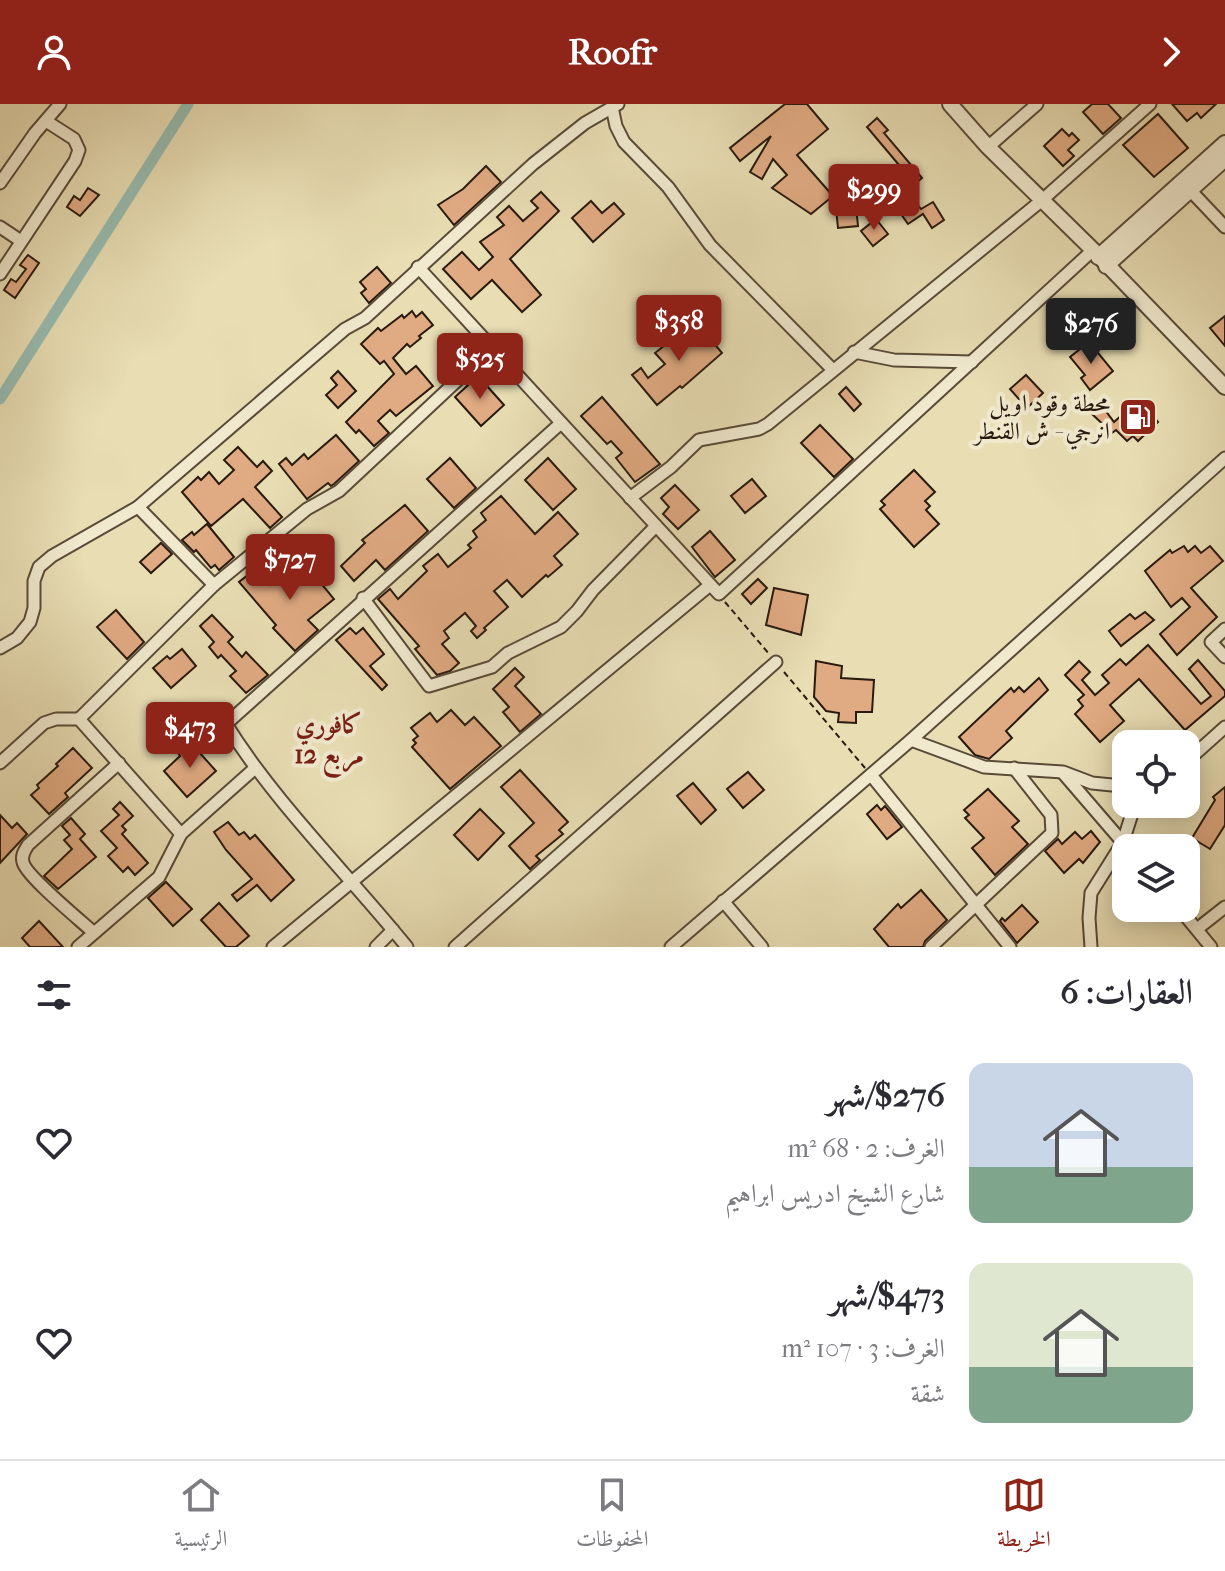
<!DOCTYPE html>
<html lang="ar">
<head>
<meta charset="utf-8">
<style>
  body { margin:0; font-family:"IM FELL French Canon",Amiri,serif; background:#f7f7f7; color:#2b2b33; direction:rtl; height:100vh; display:flex; flex-direction:column; font-size:30px; white-space:nowrap }
  * { box-sizing:border-box; margin:0 }
  p { font-size:26px; color:#7c7c81 }
  .icon { flex:none; width:44px; height:44px; fill:none; stroke:currentColor; stroke-width:2; stroke-linecap:round; stroke-linejoin:round }
  .map { position:relative; height:843px; overflow:hidden; direction:ltr }
  .side { display:flex; flex-direction:column; background:#fff; flex:1 }
  .side>* { flex:none }
  .tools { position:absolute; left:1112px; top:626px; display:grid; gap:16px }
  .tools a { display:grid; place-items:center; width:88px; height:88px; border-radius:16px; background:#fff; box-shadow:0 4px 20px #0003; font-size:40px }
  .price { position:absolute; translate:-50% -68px; padding:0 18px; border-radius:8px; background:#8f2418; color:#fff; font-size:26px; line-height:52px; filter:drop-shadow(0 2px 4px #0008) }
  .price::after { content:''; position:absolute; left:50%; top:48px; width:24px; height:18px; margin-left:-12px; background:inherit; clip-path:polygon(0 0,100% 0,50% 100%) }
  .price.on { background:#222; color:#fff }
  ul { padding:0; list-style:none }
  li { display:flex; align-items:center; gap:24px; height:200px; padding:0 32px }
  li span { display:grid; place-items:center; flex:none; width:224px; height:160px; border-radius:16px; color:#555 }
  li>.icon { margin-inline-start:auto }
  span .icon { width:96px; height:96px; fill:#fffc; stroke-width:1 }
  li b { font-size:34px }
  h2 { display:flex; justify-content:space-between; align-items:center; height:96px; padding:0 32px; font-size:34px }
  header { display:flex; justify-content:space-between; align-items:center; height:104px; padding:0 32px; background:#8f2418; color:#fff; font-size:36px; font-weight:700 }
  .tabs { display:flex; justify-content:space-around; align-items:center; height:112px; border-top:2px solid #e1e1e2; background:#fff; font-size:22px; color:#7c7c81 }
  .tabs a { display:grid; justify-items:center; gap:4px }
  .tabs .on { color:#8f2418 }
  .map>svg:first-child { display:block }
  .lines { fill:none; stroke-linecap:round; stroke-linejoin:round }
  .canal { stroke:#97bbaf; stroke-width:11 }
  .building { fill:#e0aa82; stroke:#291a0f; stroke-width:2 }
  .minor-casing { stroke:#594b38; stroke-width:15 }
  .tertiary-casing { stroke:#594b38; stroke-width:18 }
  .path { stroke:#291a0f; stroke-width:2; stroke-dasharray:6 4; stroke-linecap:butt }
  .minor { stroke:#f0e9ce; stroke-width:11 }
  .tertiary { stroke:#f0e9ce; stroke-width:14 }
  .labels { text-anchor:middle; stroke-width:8; stroke-linejoin:round; paint-order:stroke }
  .poi-label { font-size:24px; fill:#291a0f; stroke:#f0e9ce; text-anchor:end }
  .neighbourhood-label { font-size:26px; font-weight:bold; fill:#7a1f14; stroke:#f0e9ce }
</style>
</head>
<body>
<header><svg class="icon" aria-label="forward" viewBox="0 0 24 24"><path d="M9 5l7 7-7 7"/></svg>Roofr<svg class="icon" aria-label="person" viewBox="0 0 24 24"><circle cx="12" cy="8" r="4"/><path d="M4 21q1-7 8-7t8 7"/></svg></header>
<div class="map">
<svg width="1225" height="843" viewBox="0 0 1225 843">
  <rect width="100%" height="100%" fill="#e8ddb3"/>
  <filter id="stains"><feTurbulence type="fractalNoise" baseFrequency=".0025" numOctaves="4"/><feColorMatrix values="0 0 0 0 .2 0 0 0 0 .09 0 0 0 0 .02 0 0 0 .5 -.17"/></filter>
  <radialGradient id="worn" r=".72"><stop offset=".6" stop-color="#630" stop-opacity="0"/><stop offset="1" stop-color="#630" stop-opacity=".3"/></radialGradient>
  <g class="lines">
    <polyline class="canal" points="0,295 188,0"/>
  </g>
  <g class="building">
    <polygon points="785,0 807,0 828,25 797,51 833,92 811,110 772,84 787,71 773,55 762,75 750,68 771,32 740,57 730,44"/>
    <polygon points="1092,0 1108,0 1121,14 1103,30 1083,8"/>
    <polygon points="1172,0 1216,0 1201,14 1197,9 1187,17"/>
    <polygon points="1158,10 1188,44 1154,73 1123,41"/>
    <polygon points="877,14 888,26 884,29 922,74 915,80 867,23"/>
    <polygon points="1062,25 1069,32 1072,29 1079,36 1068,46 1074,52 1063,62 1044,42"/>
    <polygon points="486,62 501,78 454,121 438,101 463,85"/>
    <polygon points="88,84 99,91 80,112 67,103 74,92 80,96"/>
    <polygon points="541,88 559,107 510,155 541,191 522,208 492,176 471,195 443,165 462,148 479,166 493,153 480,138 504,121 497,113 509,102 523,117 538,104 531,97"/>
    <polygon points="591,97 602,109 614,99 624,110 593,138 572,114"/>
    <polygon points="933,98 944,116 932,124 923,110 908,120 901,110 917,100 921,105"/>
    <polygon points="856,103 858,122 838,124 836,105"/>
    <polygon points="876,115 888,130 873,142 861,127"/>
    <polygon points="28,151 39,159 15,194 4,186 11,175 16,178 26,165 20,161"/>
    <polygon points="377,163 391,179 369,199 361,189 366,185 360,178"/>
    <polygon points="412,207 416,213 422,208 433,221 419,232 421,234 410,243 407,240 393,254 406,270 416,262 433,282 396,312 390,306 378,317 389,329 374,342 359,326 356,329 346,318 394,270 384,257 380,260 361,240 378,224 381,227 402,211 404,214"/>
    <polygon points="1225,212 1225,242 1210,224"/>
    <polygon points="695,217 722,249 682,284 680,282 657,301 632,271 641,264 648,274 665,260 655,249"/>
    <polygon points="1089,238 1113,267 1090,286 1081,274 1085,271 1070,253"/>
    <polygon points="338,267 356,287 338,304 326,291 337,281 331,274"/>
    <polygon points="1026,271 1043,289 1027,304 1010,285"/>
    <polygon points="478,272 504,301 481,322 455,293"/>
    <polygon points="846,283 861,300 854,307 839,290"/>
    <polygon points="602,293 660,360 635,378 616,354 622,349 611,337 607,340 581,312"/>
    <polygon points="1139,296 1158,318 1138,337 1133,332 1127,337 1116,326 1112,329 1092,310 1102,302 1114,318"/>
    <polygon points="820,321 853,355 834,373 801,339"/>
    <polygon points="336,331 359,357 334,380 331,382 328,379 307,395 279,360 286,354 292,361 304,350 308,355"/>
    <polygon points="238,343 257,363 263,357 272,367 255,383 282,413 270,424 243,395 211,422 182,388 198,373 201,376 209,368 219,380 234,366 224,356"/>
    <polygon points="450,354 476,384 454,404 427,375"/>
    <polygon points="548,354 576,385 553,406 525,376"/>
    <polygon points="914,366 935,388 925,397 930,402 926,406 939,420 914,443 880,405 885,401 881,397"/>
    <polygon points="752,375 766,392 745,409 731,392"/>
    <polygon points="675,381 699,406 678,425 663,410 669,403 661,394"/>
    <polygon points="501,392 535,430 558,408 578,430 554,452 562,461 548,473 546,471 522,493 507,476 494,487 508,503 484,524 486,526 477,534 471,527 476,522 465,509 444,527 449,534 442,540 459,559 450,567 437,571 415,545 419,542 378,495 390,485 398,495 427,467 423,462 438,450 448,463 471,444 468,441 477,433 473,427 486,416 481,409"/>
    <polygon points="405,401 428,427 385,466 376,456 354,477 341,462 365,439 362,436"/>
    <polygon points="207,420 234,453 219,466 215,461 211,464 196,446 194,448 182,436 192,428 194,431"/>
    <polygon points="710,427 735,456 715,473 692,443"/>
    <polygon points="161,439 172,450 151,469 140,458"/>
    <polygon points="1184,442 1188,448 1195,442 1201,449 1210,442 1223,457 1191,484 1217,513 1177,551 1160,530 1190,503 1182,494 1171,503 1145,467 1170,446 1172,449"/>
    <polygon points="295,459 307,471 311,467 334,495 308,516 318,526 295,547 273,524 276,521 239,478 257,464 271,481"/>
    <polygon points="758,475 767,484 751,500 742,490"/>
    <polygon points="774,484 808,491 801,531 766,521"/>
    <polygon points="116,506 144,538 127,555 97,523"/>
    <polygon points="1145,508 1154,516 1121,542 1109,527 1130,510 1135,515"/>
    <polygon points="212,511 233,533 228,538 242,553 246,548 268,571 246,589 230,572 236,567 221,551 218,554 209,543 214,538 200,522"/>
    <polygon points="350,524 356,530 363,524 384,550 370,562 387,581 382,586 336,536"/>
    <polygon points="1148,541 1201,600 1211,592 1189,565 1198,556 1225,587 1225,592 1185,626 1139,575 1110,601 1124,617 1100,638 1075,610 1083,602 1078,596 1084,591 1065,571 1079,557 1090,568 1082,576 1095,591 1109,579 1102,571 1120,555 1126,561"/>
    <polygon points="182,545 196,562 171,584 153,564 167,552 170,555"/>
    <polygon points="816,557 842,562 841,574 874,576 872,608 856,608 856,619 838,618 839,609 826,607 814,593"/>
    <polygon points="515,564 524,573 515,582 541,610 520,628 503,608 509,603 493,585"/>
    <polygon points="1039,574 1048,586 1006,627 1012,634 989,655 975,651 959,633 1011,584 1014,588 1019,583 1024,588"/>
    <polygon points="451,606 465,621 474,613 501,642 450,685 412,643 416,639 413,636 418,632 411,624 430,609 437,618"/>
    <polygon points="190,638 216,667 187,693 164,667 180,652 178,649"/>
    <polygon points="73,644 92,664 65,689 68,693 49,710 31,691 39,684 37,681 58,662 56,660"/>
    <polygon points="520,666 568,718 559,726 563,730 536,752 540,756 530,765 509,742 534,719 501,683"/>
    <polygon points="748,668 764,686 743,704 727,685"/>
    <polygon points="693,679 716,706 701,720 677,692"/>
    <polygon points="1225,683 1225,721 1210,745 1192,734 1215,696 1213,693"/>
    <polygon points="988,685 1019,717 1012,723 1028,740 995,771 972,744 984,734 965,714 969,711 964,706"/>
    <polygon points="120,698 133,712 122,722 126,726 122,730 148,759 135,771 128,763 123,768 108,752 117,744 101,727 119,711 113,705"/>
    <polygon points="877,701 881,706 885,702 902,723 887,735 867,710"/>
    <polygon points="480,705 504,729 478,756 454,731"/>
    <polygon points="0,711 12,724 17,719 27,730 0,759"/>
    <polygon points="71,714 85,730 80,735 96,753 58,785 44,772 72,745 64,736 70,731 62,722"/>
    <polygon points="228,718 239,731 244,728 250,735 255,731 294,776 271,797 257,781 237,797 232,791 252,775 226,746 214,728"/>
    <polygon points="1091,727 1100,738 1083,759 1079,755 1064,769 1045,747 1058,735 1062,740 1075,728 1082,735"/>
    <polygon points="166,778 192,805 173,822 148,794"/>
    <polygon points="921,786 947,816 925,837 923,843 889,843 874,825 898,800 901,804"/>
    <polygon points="219,799 249,832 236,843 226,843 201,816"/>
    <polygon points="1022,801 1038,818 1017,839 1000,817 1002,814 1005,817"/>
    <polygon points="39,817 63,843 30,843 22,834"/>
  </g>
  <g class="lines">
    <defs>
      <g id="minor">
        <polyline points="612,3 616,22 624,38 668,83 710,141 833,266"/>
        <polyline points="988,43 1037,0"/>
        <polyline points="0,79 35,29 60,0"/>
        <polyline points="1190,86 1225,123"/>
        <polyline points="0,123 21,137"/>
        <polyline points="418,163 719,490 1093,146"/>
        <polyline points="0,170 75,57 79,46 74,35 46,17"/>
        <polyline points="854,248 894,256 972,258"/>
        <polyline points="630,394 671,363 699,336 759,325 768,320 1041,97 1150,0"/>
        <polyline points="138,403 214,481 307,405 339,387 492,244"/>
        <polyline points="363,494 429,582 492,563 508,549 561,523 577,507 593,486 656,422"/>
        <polyline points="1225,525 1211,538 1225,553"/>
        <polyline points="0,544 17,534 30,518 34,504 34,477 39,463 52,452 138,403 345,225 365,214 533,60 585,19 618,0"/>
        <polyline points="79,615 214,481"/>
        <polyline points="911,636 984,663 1063,668 1092,679 1112,681 1126,679"/>
        <polyline points="1186,658 1225,623"/>
        <polyline points="0,659 44,619 56,615 79,615 181,730"/>
        <polyline points="1063,669 1125,741"/>
        <polyline points="871,671 1010,843"/>
        <polyline points="723,797 762,843"/>
        <polyline points="1179,804 1211,843"/>
        <polyline points="1197,825 1225,803"/>
        <path d="M94,829C80,816 25,771 23,758C21,751 25,746 28,741L119,659"/>
        <polyline points="78,843 159,773 181,730 254,665"/>
        <polyline points="273,843 710,481"/>
        <polyline points="376,843 393,826"/>
        <path d="M407,843C347,769 276,700 226,620L561,319"/>
        <polyline points="455,843 776,558"/>
        <polyline points="671,843 911,636 1225,354"/>
        <polyline points="931,843 1052,729 1051,711 1014,664"/>
        <polyline points="1091,843 1089,814 1091,789 1123,738 1135,700"/>
      </g>
      <g id="tertiary">
        <polyline points="950,0 988,43 1093,146 1225,283"/>
        <polyline points="1098,153 1225,39"/>
        <polyline points="1106,162 1225,55"/>
      </g>
    </defs>
    <use href="#minor" class="minor-casing"/>
    <use href="#tertiary" class="tertiary-casing"/>
    <g class="path">
      <polyline points="725,498 770,551"/>
      <polyline points="784,568 865,664"/>
    </g>
    <use href="#minor" class="minor"/>
    <use href="#tertiary" class="tertiary"/>
  </g>
  <defs>
    <symbol id="fuel-square" viewBox="-11 -11 22 22"><rect x="-9" y="-9" width="18" height="18" rx="4" fill="#8f2418" stroke="#f0e9ce"/><path d="M-5.5-6h7V0h2V4h1.3V-2.5L3-4.5l.8-.8L6-3V5H2.5V1h-1V6h-7ZM-4.2-4.7v3.2H.2V-4.7Z" fill="#fff"/></symbol>
  </defs>
  <g fill-rule="evenodd">
    <use href="#fuel-square" x="1116" y="291" width="44" height="44"/>
  </g>
  <g class="labels">
    <g class="poi-label">
      <text x="1110" y="307">محطة وقود اويل<tspan x="1110" dy="28">انرجي - ش القنطر</tspan></text>
    </g>
    <g class="neighbourhood-label">
      <text x="329" y="629">كافوري<tspan x="329" dy="30">مربع 12</tspan></text>
    </g>
  </g>
  <rect width="100%" height="100%" filter="url(#stains)"/>
  <rect width="100%" height="100%" fill="url(#worn)"/>
</svg>
<div class="tools">
<a><svg class="icon" aria-label="locate" viewBox="0 0 24 24"><circle cx="12" cy="12" r="6"/><path d="M12 2v4M12 18v4M2 12h4M18 12h4"/></svg></a>
<a><svg class="icon" aria-label="layers" viewBox="0 0 24 24"><path d="M12 4l9 5-9 5-9-5zM3 14l9 5 9-5"/></svg></a>
</div>
<b class="price" style="left:874px;top:128px">$299</b>
<b class="price" style="left:679px;top:259px">$358</b>
<b class="price on" style="left:1091px;top:262px">$276</b>
<b class="price" style="left:480px;top:297px">$525</b>
<b class="price" style="left:290px;top:498px">$727</b>
<b class="price" style="left:190px;top:666px">$473</b>
</div>
<section class="side">
<h2>العقارات: 6<svg class="icon" aria-label="filters" viewBox="0 0 24 24"><path d="M4 7h16M4 17h16"/><circle cx="9" cy="7" r="2"/><circle cx="15" cy="17" r="2"/></svg></h2>
<ul>
<li><span style="background:linear-gradient(#c9d6e8 65%,#7fa58c 0)"><svg class="icon" aria-label="home" viewBox="0 0 24 24"><path d="M3 11l9-7 9 7M6 9v11h12V9"/></svg></span><div><b>$276/شهر</b><p>الغرف: 2 · 68 m²</p><p>شارع الشيخ ادريس ابراهيم</p></div><svg class="icon" aria-label="heart" viewBox="0 0 24 24"><path d="M12 20l-8-8c-3-5 5-10 8-4 3-6 11-1 8 4z"/></svg></li>
<li><span style="background:linear-gradient(#dfe7d0 65%,#7fa58c 0)"><svg class="icon" aria-label="home" viewBox="0 0 24 24"><path d="M3 11l9-7 9 7M6 9v11h12V9"/></svg></span><div><b>$473/شهر</b><p>الغرف: 3 · 107 m²</p><p>شقة</p></div><svg class="icon" aria-label="heart" viewBox="0 0 24 24"><path d="M12 20l-8-8c-3-5 5-10 8-4 3-6 11-1 8 4z"/></svg></li>
</ul>
</section>
<nav class="tabs">
<a class="on"><svg class="icon" aria-label="map" viewBox="0 0 24 24"><path d="M3 6l6-2 6 2 6-2v14l-6 2-6-2-6 2zM9 4v14M15 6v14"/></svg>الخريطة</a>
<a><svg class="icon" aria-label="saved" viewBox="0 0 24 24"><path d="M7 4h10v16l-5-4-5 4z"/></svg>المحفوظات</a>
<a><svg class="icon" aria-label="home" viewBox="0 0 24 24"><path d="M3 11l9-7 9 7M6 9v11h12V9"/></svg>الرئيسية</a>
</nav>
</body>
</html>
